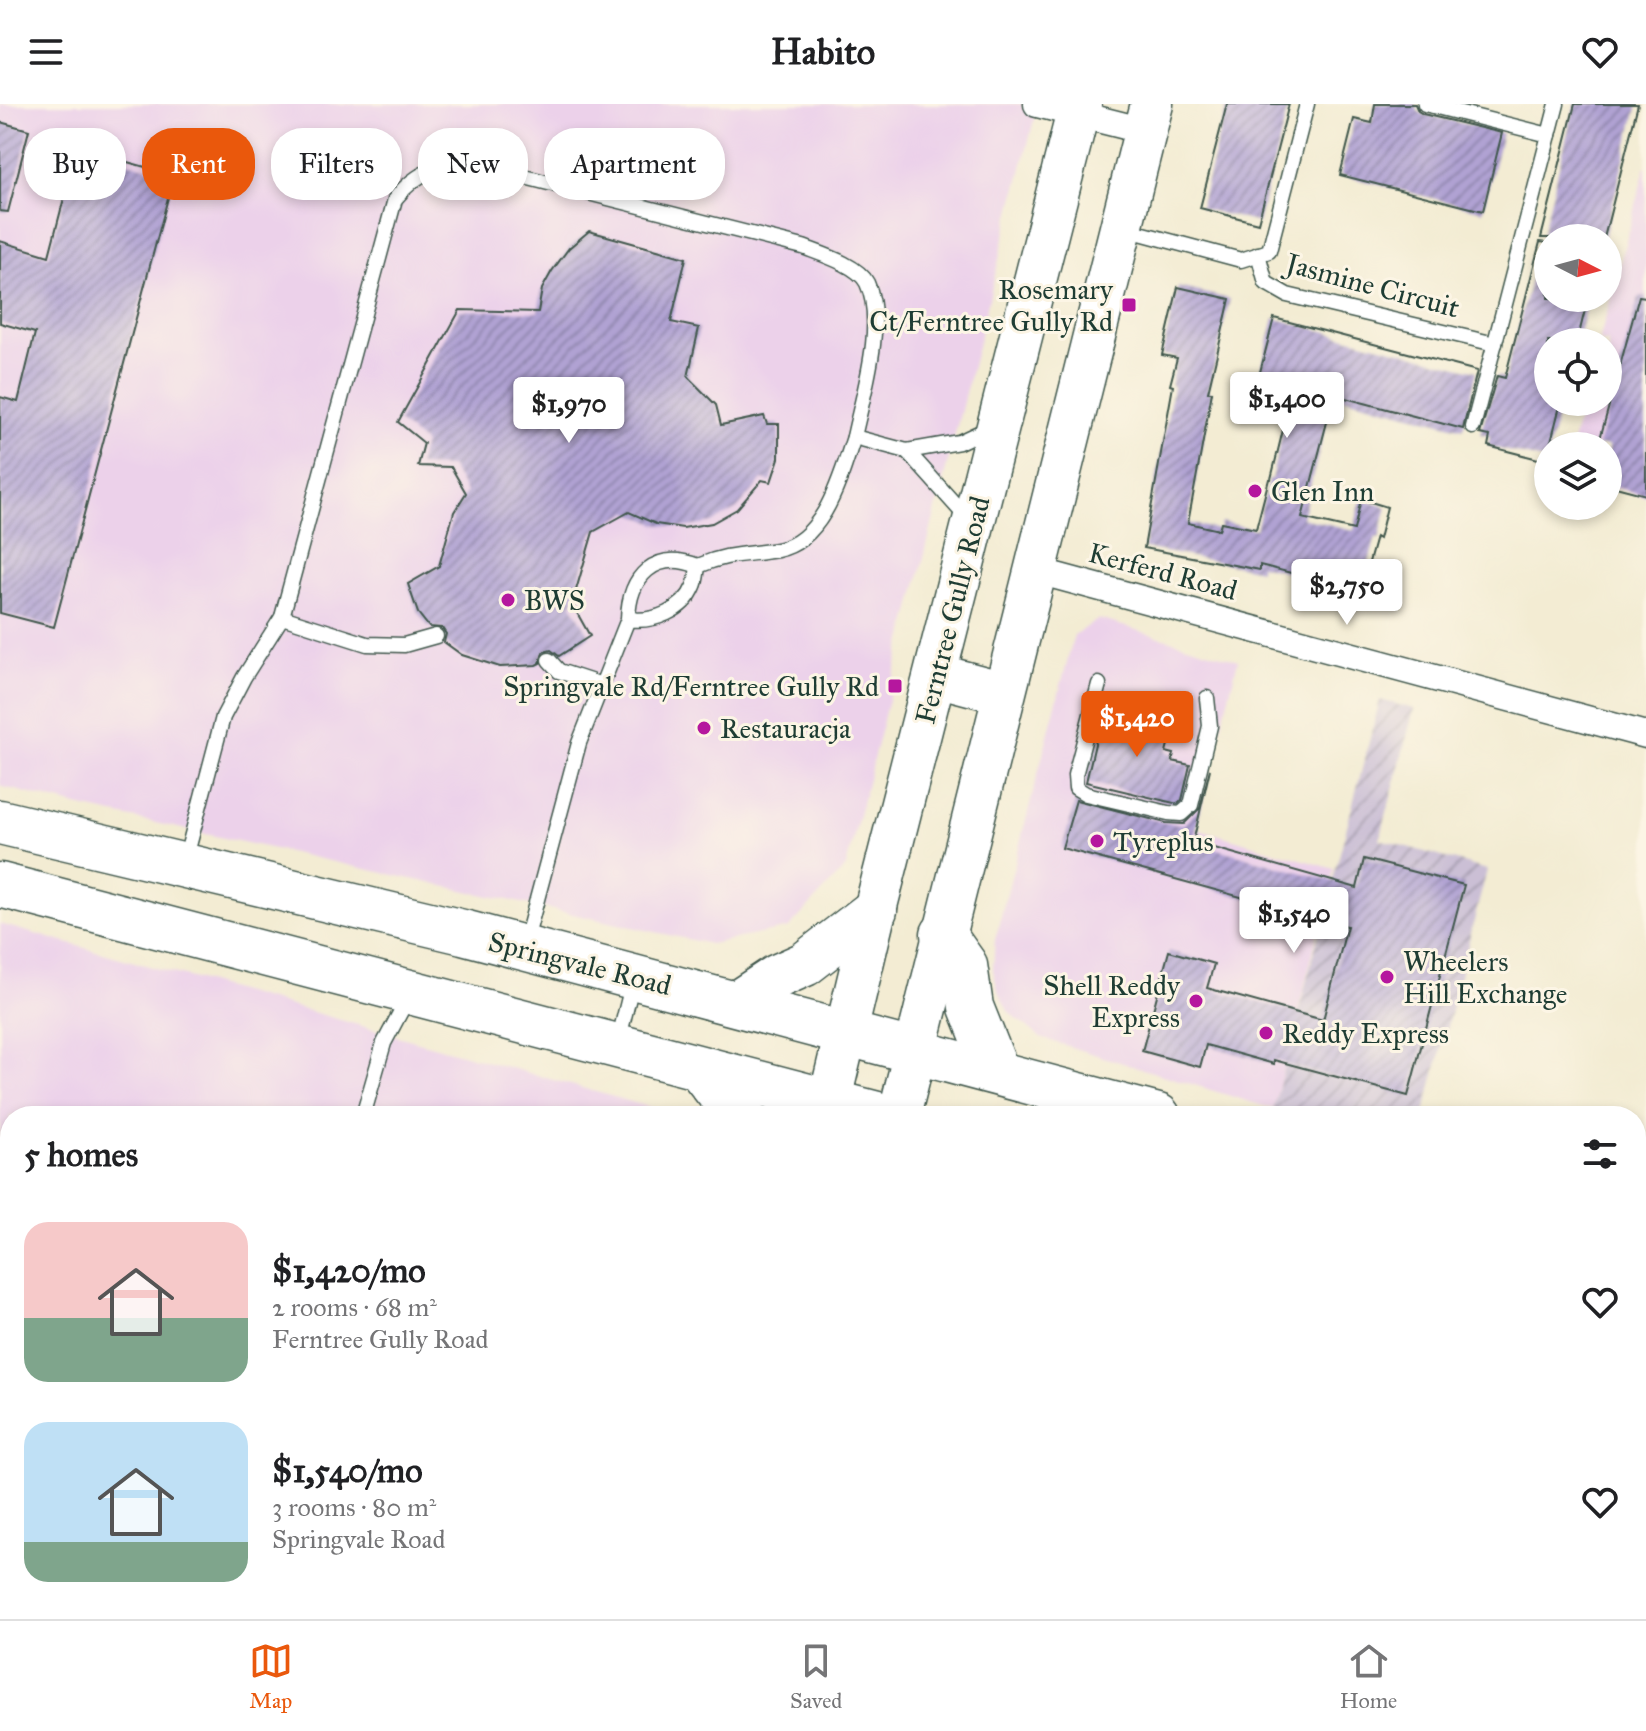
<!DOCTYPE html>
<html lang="en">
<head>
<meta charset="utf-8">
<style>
  body { margin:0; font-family:"IM FELL Great Primer",serif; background:#f2f2f2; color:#202124; height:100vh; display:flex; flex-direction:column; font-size:30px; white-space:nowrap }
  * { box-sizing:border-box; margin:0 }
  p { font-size:26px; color:#757577 }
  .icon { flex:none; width:44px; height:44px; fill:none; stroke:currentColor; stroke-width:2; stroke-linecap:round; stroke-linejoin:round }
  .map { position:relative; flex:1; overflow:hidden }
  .side { position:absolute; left:0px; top:1002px; width:1646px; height:514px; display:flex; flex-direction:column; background:#fff; border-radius:32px 32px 0 0; box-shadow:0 4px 12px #0003 }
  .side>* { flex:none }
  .top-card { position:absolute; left:24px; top:24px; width:800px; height:72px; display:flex; gap:16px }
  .needle { width:52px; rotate:96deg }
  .buttons { position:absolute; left:1534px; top:120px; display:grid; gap:16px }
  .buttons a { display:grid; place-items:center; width:88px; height:88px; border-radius:50%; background:#fff; box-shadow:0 4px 12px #0003; font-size:40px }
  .price { position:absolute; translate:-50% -68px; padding:0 18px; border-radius:8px; background:#fff; color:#222; font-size:26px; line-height:52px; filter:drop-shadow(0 2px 4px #0008) }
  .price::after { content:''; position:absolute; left:50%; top:48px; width:24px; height:18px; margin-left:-12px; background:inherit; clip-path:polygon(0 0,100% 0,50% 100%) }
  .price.selected { background:#ea580c; color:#fff }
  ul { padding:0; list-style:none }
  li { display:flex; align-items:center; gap:24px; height:200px; padding:0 24px }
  li span { display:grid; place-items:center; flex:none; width:224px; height:160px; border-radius:24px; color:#555 }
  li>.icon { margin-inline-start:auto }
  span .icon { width:96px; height:96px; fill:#fffc; stroke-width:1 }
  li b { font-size:34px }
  h2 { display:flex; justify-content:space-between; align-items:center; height:96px; padding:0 24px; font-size:34px }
  .pill { padding:0 28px; border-radius:32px; background:#fff; box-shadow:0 4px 12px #0003; font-size:28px; line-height:72px }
  .pill.selected { background:#ea580c; color:#fff }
  header { display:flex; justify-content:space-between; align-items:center; height:104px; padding:0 24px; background:#fff; font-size:36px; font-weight:700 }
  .menu { display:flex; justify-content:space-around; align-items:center; height:112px; border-top:2px solid #e0e0e0; background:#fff; font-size:22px; color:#757577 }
  .menu a { display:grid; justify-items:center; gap:4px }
  .menu .selected { color:#ea580c }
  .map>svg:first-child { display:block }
  .built { fill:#ecd1ea }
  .industrial { fill:url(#industrial-furrows) }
  .building { fill:url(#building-hatch) }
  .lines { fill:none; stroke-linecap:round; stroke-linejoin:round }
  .lane-casing { stroke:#3f574c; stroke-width:17 }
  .street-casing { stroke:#3f574c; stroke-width:29 }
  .primary-casing { stroke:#3f574c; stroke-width:45 }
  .highway-casing { stroke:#3f574c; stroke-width:47 }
  .lane { stroke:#fff; stroke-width:14 }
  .street { stroke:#fff; stroke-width:26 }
  .primary { stroke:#fff; stroke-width:42 }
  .highway { stroke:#fff; stroke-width:44 }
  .poi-dot { fill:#b5179e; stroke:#fcf5e5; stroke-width:3 }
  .labels { text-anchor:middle; stroke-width:6; stroke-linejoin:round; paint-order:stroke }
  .street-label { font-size:28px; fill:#1f3d34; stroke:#fcf5e5 }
  .poi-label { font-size:28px; fill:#1f3d34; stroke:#fcf5e5; text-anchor:start }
</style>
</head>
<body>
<header><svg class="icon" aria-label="menu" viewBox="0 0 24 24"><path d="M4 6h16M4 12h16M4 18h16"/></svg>Habito<svg class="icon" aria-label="heart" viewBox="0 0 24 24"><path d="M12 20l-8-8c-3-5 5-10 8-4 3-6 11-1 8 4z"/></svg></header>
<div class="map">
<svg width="1646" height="1515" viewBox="0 0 1646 1515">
  <defs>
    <pattern id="industrial-furrows" width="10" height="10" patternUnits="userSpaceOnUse" patternTransform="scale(2)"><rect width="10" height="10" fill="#cbbfd5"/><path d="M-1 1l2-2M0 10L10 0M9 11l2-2" fill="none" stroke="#a49cae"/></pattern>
    <pattern id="building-hatch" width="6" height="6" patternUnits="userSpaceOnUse" patternTransform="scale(2)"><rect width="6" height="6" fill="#b0a2d3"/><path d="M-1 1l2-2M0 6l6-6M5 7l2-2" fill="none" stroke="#8f85ac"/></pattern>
  </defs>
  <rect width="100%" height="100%" fill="#fcf5e5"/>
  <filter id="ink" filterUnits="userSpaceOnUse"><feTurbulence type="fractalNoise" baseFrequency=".0125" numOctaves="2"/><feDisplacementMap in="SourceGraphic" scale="16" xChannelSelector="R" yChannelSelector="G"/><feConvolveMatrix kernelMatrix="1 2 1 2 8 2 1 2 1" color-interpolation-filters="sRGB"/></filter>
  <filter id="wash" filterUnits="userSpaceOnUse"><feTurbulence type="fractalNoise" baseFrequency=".006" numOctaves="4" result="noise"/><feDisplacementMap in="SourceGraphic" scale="32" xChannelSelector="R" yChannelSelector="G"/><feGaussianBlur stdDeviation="1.8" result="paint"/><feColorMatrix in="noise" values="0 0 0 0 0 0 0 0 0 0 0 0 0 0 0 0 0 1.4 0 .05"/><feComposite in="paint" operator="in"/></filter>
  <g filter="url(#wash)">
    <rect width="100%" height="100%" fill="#f3ecd3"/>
    <g class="built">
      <polygon points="0,0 1038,0 846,763 789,824 710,840 77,702 0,682"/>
      <polygon points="1646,61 1646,393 1608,382 1608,342 1571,342 1583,298 1608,298 1608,238 1599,238"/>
      <polygon points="1099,515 1238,556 1196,724 1334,765 1273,1005 1041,934 1008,907 999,890 993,866 995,835 1074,531"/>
      <polygon points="0,820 681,1012 10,1012 10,1506 663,1506 661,1515 0,1515"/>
      <polygon points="1636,1272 1646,1274 1646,1515 824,1515 827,1506 1636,1506"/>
    </g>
    <polygon class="industrial" points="1380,596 1414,605 1380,735 1487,766 1424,1012 1292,1012 1273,1005"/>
    <g id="blocks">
      <g class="building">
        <polygon points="1227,0 1289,0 1258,119 1200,104"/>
        <polygon points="1375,0 1415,0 1418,7 1423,10 1502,29 1483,107 1340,71 1354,15 1372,19"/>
        <polygon points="1575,0 1638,0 1604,134 1541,134"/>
        <polygon points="0,18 29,26 8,108 0,107"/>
        <polygon points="77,44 174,71 54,523 0,509 0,293 18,298 35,229 0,219 0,137 49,152"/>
        <polygon points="589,127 686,154 671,218 699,224 688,273 716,301 721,321 764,312 767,320 779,320 779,354 771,378 762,376 737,405 712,419 683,424 656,420 629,408 593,428 572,500 590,532 559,552 551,546 543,548 540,559 536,561 500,563 462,551 444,538 446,530 442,524 429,523 418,509 408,480 439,462 454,408 466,389 451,363 418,362 424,339 398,318 460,206 538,208 542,185 552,167 569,144"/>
        <polygon points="1540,138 1548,139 1548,194 1588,194 1577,238 1548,238 1548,298 1561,298 1546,357 1488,342 1490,332 1480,330 1497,272 1505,274"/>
        <polygon points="1178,183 1230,195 1208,288 1212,288 1188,419 1219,426 1221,418 1256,425 1269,375 1271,375 1294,281 1259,272 1274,214 1477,267 1463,325 1334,291 1302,414 1354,426 1361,395 1387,403 1379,435 1376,433 1361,487 1260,461 1260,466 1144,444 1173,282 1170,281 1177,254 1162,251"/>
        <polygon points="1639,192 1646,193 1646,391 1608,381 1608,342 1598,342"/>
        <polygon points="1103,606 1172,625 1166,648 1174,650 1172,657 1190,661 1182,696 1178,700 1086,678"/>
        <polygon points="1210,665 1193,738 1357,784 1364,755 1464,781 1408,992 1274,956 1274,960 1206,941 1200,963 1142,947 1169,847 1214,860 1207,884 1323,916 1347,822 1062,744 1076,696 1166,719 1184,720 1200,704"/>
      </g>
    </g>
  </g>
  <g filter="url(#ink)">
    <use href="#blocks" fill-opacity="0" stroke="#3f574c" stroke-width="2"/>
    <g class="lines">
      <defs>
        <g id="lane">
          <polyline points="1425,0 1549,31"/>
          <polyline points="1125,125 1241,156 1269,147 1307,0"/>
          <polyline points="1258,150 1266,179 1287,191 1495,240"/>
          <polyline points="1473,323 1557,0"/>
          <polyline points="907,347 968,415"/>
          <polyline points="282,513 367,540 404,541 436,532"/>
          <path d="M628,515C653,519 684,507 694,482C697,476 697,468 698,462"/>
          <polyline points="549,556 559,567 602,581"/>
          <polyline points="1099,580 1075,671 1076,684 1086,690 1168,709 1181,710 1191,701 1210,622 1207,594"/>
          <path d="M185,757L223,613L244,573L282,513L395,95C418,66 441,59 477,61L803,143C821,150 858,161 867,179C886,220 863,290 854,333L907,347L959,338L989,324"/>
          <path d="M525,840L579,639L628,515C629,472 655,445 698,462C728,449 747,451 777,446C825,437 841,371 854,333"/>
          <polyline points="618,938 633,877"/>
          <polyline points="363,1012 384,939 409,892"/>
          <polyline points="666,1506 669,1515"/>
        </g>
        <g id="street">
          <polyline points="1037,0 1145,27"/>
          <polyline points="1034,466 1646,631"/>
          <polyline points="1636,1106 1646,1109"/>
        </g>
        <g id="primary">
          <polyline points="936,571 1004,589"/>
          <polyline points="826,1012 875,806 1080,0"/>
          <polyline points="899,1012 1152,0"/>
          <polyline points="702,1515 704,1506"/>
          <polyline points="770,1515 772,1506"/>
        </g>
        <g id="highway">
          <polyline points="0,718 463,828 1158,1012"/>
          <polyline points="0,781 885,1012"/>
          <polyline points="943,830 965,861 971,903 997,968"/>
          <polyline points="737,899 778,872 805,860 875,806"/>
          <polyline points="699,964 724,996 743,1012"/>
          <polyline points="1636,1154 1646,1157"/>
          <polyline points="1636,1222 1646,1225"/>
        </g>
      </defs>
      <use href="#lane" class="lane-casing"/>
      <use href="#street" class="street-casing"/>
      <use href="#primary" class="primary-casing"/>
      <use href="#highway" class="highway-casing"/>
      <use href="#lane" class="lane"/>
      <use href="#street" class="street"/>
      <use href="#primary" class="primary"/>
      <use href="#highway" class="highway"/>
    </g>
  </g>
  <g class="poi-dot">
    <rect x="1121" y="193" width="16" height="16" rx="4"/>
    <circle cx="1255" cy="387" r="8"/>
    <circle cx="508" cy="496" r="8"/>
    <rect x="887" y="574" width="16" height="16" rx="4"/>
    <circle cx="704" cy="624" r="8"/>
    <circle cx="1097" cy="737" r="8"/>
    <circle cx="1387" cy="873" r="8"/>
    <circle cx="1196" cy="897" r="8"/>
    <circle cx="1266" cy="929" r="8"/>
  </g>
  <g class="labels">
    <g class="street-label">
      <text transform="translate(1373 181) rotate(15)" y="10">Jasmine Circuit</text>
      <text transform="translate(1163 467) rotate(15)" y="10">Kerferd Road</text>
      <text transform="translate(952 506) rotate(-76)" y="10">Ferntree Gully Road</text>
      <text transform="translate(580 859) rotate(14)" y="10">Springvale Road</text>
    </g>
    <g class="poi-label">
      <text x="1113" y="195" text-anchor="end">Rosemary<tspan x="1113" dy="32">Ct/Ferntree Gully Rd</tspan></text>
      <text x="1271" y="397">Glen Inn</text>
      <text x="524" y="506">BWS</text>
      <text x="879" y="592" text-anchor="end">Springvale Rd/Ferntree Gully Rd</text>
      <text x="720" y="634">Restauracja</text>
      <text x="1113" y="747">Tyreplus</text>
      <text x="1403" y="867">Wheelers<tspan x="1403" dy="32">Hill Exchange</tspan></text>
      <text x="1180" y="891" text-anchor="end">Shell Reddy<tspan x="1180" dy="32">Express</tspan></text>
      <text x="1282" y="939">Reddy Express</text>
    </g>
  </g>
</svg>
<div class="buttons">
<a><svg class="needle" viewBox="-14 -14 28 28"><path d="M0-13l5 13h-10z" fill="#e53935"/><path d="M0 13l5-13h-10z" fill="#757577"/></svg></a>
<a><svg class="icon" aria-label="locate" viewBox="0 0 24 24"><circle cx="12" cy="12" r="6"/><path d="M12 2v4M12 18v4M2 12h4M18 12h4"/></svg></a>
<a><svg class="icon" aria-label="layers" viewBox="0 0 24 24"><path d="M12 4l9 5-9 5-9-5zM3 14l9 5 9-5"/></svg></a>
</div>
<b class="price" style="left:1287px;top:336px">$1,400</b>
<b class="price" style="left:569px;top:341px">$1,970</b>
<b class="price" style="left:1347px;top:523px">$2,750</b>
<b class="price selected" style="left:1137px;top:655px">$1,420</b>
<b class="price" style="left:1294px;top:851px">$1,540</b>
<div class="top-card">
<a class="pill">Buy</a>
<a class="pill selected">Rent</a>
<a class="pill">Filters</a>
<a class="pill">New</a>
<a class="pill">Apartment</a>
</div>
<section class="side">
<h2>5 homes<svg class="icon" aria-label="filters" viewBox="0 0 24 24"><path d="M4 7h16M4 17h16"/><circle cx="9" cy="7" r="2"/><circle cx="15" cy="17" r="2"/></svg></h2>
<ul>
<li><span style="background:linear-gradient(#f6c9c9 60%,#7fa58c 0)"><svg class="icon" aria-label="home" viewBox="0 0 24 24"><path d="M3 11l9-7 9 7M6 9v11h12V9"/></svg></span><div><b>$1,420/mo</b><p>2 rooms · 68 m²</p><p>Ferntree Gully Road</p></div><svg class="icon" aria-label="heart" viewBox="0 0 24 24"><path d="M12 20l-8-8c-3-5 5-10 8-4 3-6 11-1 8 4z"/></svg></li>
<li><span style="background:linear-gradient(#bfe0f5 75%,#7fa58c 0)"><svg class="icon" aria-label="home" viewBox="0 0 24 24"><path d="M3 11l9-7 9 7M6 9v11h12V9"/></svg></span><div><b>$1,540/mo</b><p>3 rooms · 80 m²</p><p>Springvale Road</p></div><svg class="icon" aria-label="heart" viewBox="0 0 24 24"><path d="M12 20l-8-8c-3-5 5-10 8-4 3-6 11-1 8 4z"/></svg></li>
</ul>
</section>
</div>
<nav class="menu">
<a class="selected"><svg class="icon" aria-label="map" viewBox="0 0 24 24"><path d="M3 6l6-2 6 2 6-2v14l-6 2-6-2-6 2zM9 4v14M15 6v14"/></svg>Map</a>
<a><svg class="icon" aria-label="saved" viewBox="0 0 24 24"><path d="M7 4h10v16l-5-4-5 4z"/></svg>Saved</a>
<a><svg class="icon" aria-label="home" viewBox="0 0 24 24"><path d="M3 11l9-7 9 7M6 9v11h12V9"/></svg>Home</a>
</nav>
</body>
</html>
